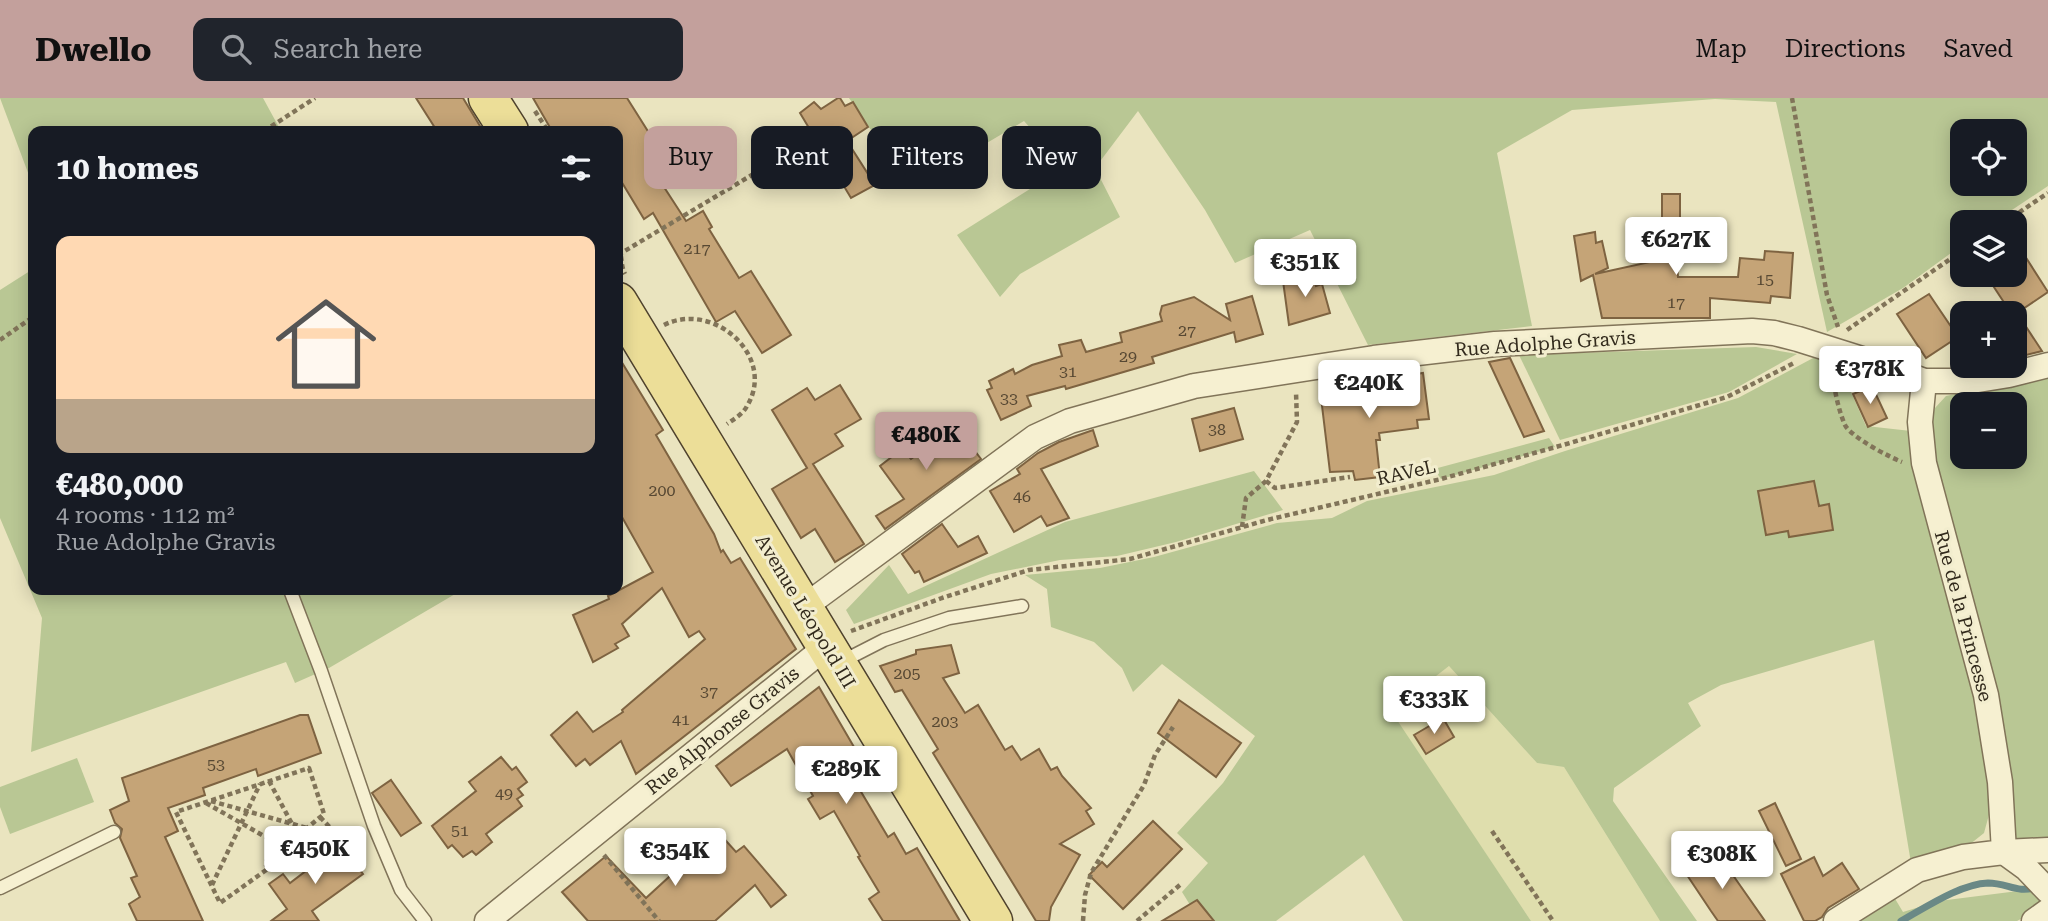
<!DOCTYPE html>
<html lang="en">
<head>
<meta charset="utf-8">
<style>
  body { margin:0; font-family:"Roboto Serif",serif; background:#20242c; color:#f1f3f6; height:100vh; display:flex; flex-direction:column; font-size:26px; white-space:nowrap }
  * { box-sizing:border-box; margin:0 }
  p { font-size:23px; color:#9ea1a6 }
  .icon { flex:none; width:38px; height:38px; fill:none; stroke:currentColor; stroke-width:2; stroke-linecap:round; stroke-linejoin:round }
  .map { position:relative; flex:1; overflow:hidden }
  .side { position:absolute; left:28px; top:28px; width:595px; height:469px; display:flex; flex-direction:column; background:#171b24; border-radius:14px; box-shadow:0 4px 18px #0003 }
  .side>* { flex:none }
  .hud { position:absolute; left:644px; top:28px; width:665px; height:63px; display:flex; gap:14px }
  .buttons { position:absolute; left:1950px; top:21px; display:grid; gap:14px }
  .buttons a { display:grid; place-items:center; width:77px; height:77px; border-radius:14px; background:#171b24; box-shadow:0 4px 18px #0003; font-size:35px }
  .price { position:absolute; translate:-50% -60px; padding:0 16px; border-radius:7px; background:#fff; color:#222; font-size:23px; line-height:46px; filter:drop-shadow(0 2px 4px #0008) }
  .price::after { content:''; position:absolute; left:50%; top:42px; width:21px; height:16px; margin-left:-10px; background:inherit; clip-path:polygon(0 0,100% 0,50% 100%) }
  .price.on { background:#c3a09c; color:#111 }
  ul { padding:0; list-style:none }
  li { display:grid; align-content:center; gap:14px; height:371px; padding:0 28px }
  li span { display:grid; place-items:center; height:217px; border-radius:14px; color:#555 }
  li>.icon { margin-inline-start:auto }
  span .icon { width:126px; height:126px; fill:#fffc; stroke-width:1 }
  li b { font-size:30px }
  h2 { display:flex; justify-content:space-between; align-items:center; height:84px; padding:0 28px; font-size:30px }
  .tag { padding:0 24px; border-radius:14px; background:#171b24; box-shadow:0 4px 18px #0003; font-size:24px; line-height:63px }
  .tag.on { background:#c3a09c; color:#111 }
  header { display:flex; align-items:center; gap:42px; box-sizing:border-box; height:98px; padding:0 35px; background:#c3a09c; color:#111 }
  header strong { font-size:33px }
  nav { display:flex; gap:38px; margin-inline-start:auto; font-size:24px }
  .search { width:490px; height:63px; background:#20242c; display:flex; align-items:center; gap:18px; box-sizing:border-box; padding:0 24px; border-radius:14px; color:#9ea1a6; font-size:26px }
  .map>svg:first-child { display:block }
  .farmland { fill:#dfdead }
  .green { fill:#b9c794; fill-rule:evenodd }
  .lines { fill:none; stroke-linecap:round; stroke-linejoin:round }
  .stream { stroke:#6a8986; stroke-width:7 }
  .building { fill:#c5a477; stroke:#7e6341; stroke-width:2 }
  .lane-casing { stroke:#817459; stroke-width:15 }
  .street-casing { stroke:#817459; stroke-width:27 }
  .primary-casing { stroke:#4f422d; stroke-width:41 }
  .path { stroke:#817459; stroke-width:4.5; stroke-dasharray:5 3.5; stroke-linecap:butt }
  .lane { stroke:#f6f0d1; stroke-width:12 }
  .street { stroke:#f6f0d1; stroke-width:24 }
  .primary { stroke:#ecde98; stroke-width:38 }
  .labels { text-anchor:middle; stroke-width:6; stroke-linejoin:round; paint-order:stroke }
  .number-label { font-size:16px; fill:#574833 }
  .street-label { font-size:19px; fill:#322a1c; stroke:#f2edce }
</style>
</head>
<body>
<header>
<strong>Dwello</strong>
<div class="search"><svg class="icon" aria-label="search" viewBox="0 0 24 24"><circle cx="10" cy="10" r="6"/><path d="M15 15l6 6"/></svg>Search here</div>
<nav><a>Map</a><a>Directions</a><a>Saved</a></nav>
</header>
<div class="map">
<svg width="2048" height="823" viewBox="0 0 2048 823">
  <rect width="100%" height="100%" fill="#eae4bf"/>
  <polygon class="farmland" points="1449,568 1537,665 1564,669 1660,823 1531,823 1390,613"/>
  <g class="green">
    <polygon points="0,0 263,0 281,33 33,33 33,88"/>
    <path d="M849,0H2048V88L1994,124H1962V147L1903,190L1827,234L1776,4L1715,1L1572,12L1497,55L1532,228L1368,247L1310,132L1235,165L1205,112L1138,13L1095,70L1120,119L1020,176L1000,199L957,137L1065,69L1024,23L911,90ZM1962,33H2014V86H1962Z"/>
    <polygon points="33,171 33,492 462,492 329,570 295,585 286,564 31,654 42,520 0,420 0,192"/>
    <polygon points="1756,249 1797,256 1729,294 1560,342 1519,257"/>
    <polygon points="1815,259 1840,269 1866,328 1911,333 1963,529 1993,702 1984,735 1969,747 1911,765 1874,542 1721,587 1688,605 1701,628 1614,690 1613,703 1697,823 1660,823 1564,669 1537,665 1449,568 1391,613 1531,823 1403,823 1364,757 1276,823 1200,823 1182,794 1208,765 1177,735 1223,685 1255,638 1162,566 1133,594 1122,570 1094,544 1051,529 1047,491 1025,477 1100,470 1154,459 1277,425 1332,420 1367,403 1494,377 1565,353 1738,300"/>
    <path d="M2048,276V747L2015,749L1947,435L1928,327L1935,310L1946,298ZM1962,306H2014V359H1962Z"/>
    <polygon points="1549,340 1555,349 1441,381 1434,371"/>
    <polygon points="1254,373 1283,412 1176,444 1117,458 1060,462 991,476 854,526 846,512 889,467 908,496 1065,424"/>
    <polygon points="77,660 94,704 10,736 0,709 0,689"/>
    <polygon points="2026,792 2038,795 2042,804 2040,810 2017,823 1853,823 1891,794 1903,814 1939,803"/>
  </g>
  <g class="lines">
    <path class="stream" d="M1901,823C1925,810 1960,786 1988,785C2008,785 2017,796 2037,789"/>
  </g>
  <g class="building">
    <polygon points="416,0 463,0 483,33 437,33"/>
    <polygon points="533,0 627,0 678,81 664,89 686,123 703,113 712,129 709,131 739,180 751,173 791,237 762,255 735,213 716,224 653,115 644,121 618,78 618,33 552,33"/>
    <polygon points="838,0 840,0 845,8 853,4 868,29 847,43 875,87 851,100 800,15 814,4 821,11"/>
    <polygon points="1662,96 1680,96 1680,140 1675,140 1678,179 1738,179 1740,160 1764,162 1765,153 1793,155 1790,200 1771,198 1770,205 1710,200 1710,220 1602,220 1593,177 1581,183 1574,138 1595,134 1596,145 1602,143 1608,170 1595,176 1650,164 1651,140 1659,140 1659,121 1662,121"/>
    <polygon points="2014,141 2048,194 2017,215 2042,253 2014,260 2014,215 2011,215 1986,177 2014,177"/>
    <polygon points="1312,175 1316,188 1322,186 1330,215 1289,227 1283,183"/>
    <polygon points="1929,196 1958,239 1926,260 1897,216"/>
    <polygon points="1252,198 1263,236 1236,244 1234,234 1152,259 1154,265 1066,291 1065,288 1027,298 1031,308 1001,322 987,292 992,290 989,283 1013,271 1015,276 1032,267 1062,258 1059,247 1081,242 1086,254 1122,244 1120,235 1162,223 1160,216 1162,208 1194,199 1230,222 1226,206"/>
    <polygon points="618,258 663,332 656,337 714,436 721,454 723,452 731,465 740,460 796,551 636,676 621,643 590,667 585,661 576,668 551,637 577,614 593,634 623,614 622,612 705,541 699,533 689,539 662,490 622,526 629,538 615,546 618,550 593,564 573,517 609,501 608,498 653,474 618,412"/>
    <polygon points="1510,260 1544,333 1524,339 1489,264"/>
    <polygon points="1423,275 1429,321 1417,322 1418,330 1379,335 1380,342 1376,342 1380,379 1355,382 1353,373 1330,374 1320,291"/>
    <polygon points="840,287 861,321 835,336 843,348 813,366 864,446 835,464 815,431 801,440 772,391 807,370 772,312 807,290 815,302"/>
    <polygon points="1872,288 1887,320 1868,329 1853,296"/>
    <polygon points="1234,310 1243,341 1200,353 1192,321"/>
    <polygon points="956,328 981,361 885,431 876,418 904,401 880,368 902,351 911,361"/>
    <polygon points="1093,332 1098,348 1041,371 1069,420 1047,428 1041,418 1014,434 990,393 1020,376 1017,371 1038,355 1059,344"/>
    <polygon points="1814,383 1819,408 1829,406 1833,432 1789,439 1788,433 1766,437 1758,393"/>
    <polygon points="942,426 958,449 978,438 987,455 924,484 919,473 915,475 902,456"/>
    <polygon points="951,547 959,575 943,580 965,615 978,607 1005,652 1012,648 1021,662 1039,651 1051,672 1057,669 1062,678 1091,710 1086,713 1094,726 1060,746 1080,757 1051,809 1049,823 1036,823 933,655 938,651 902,592 895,594 880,568 916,556 916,552"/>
    <polygon points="819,589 868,673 854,682 888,739 894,735 906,756 917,750 960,823 883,823 869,801 879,794 858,759 860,758 834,713 820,721 808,701 813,698 787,651 731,688 716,668"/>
    <polygon points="1179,602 1241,645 1216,679 1158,635"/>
    <polygon points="300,617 308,617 321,655 258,678 256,671 203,690 205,697 168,710 178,733 165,739 203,823 137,823 129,806 140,799 131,780 137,778 120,740 122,731 115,725 110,712 129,703 122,680"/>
    <polygon points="1443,620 1454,639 1426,656 1414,637"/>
    <polygon points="501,659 512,672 516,669 527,684 518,691 523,697 517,701 522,708 486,736 492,744 476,757 472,753 463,759 452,747 448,750 432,728 476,693 469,684"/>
    <polygon points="391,682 421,725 401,738 372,695"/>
    <polygon points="1775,705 1801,761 1786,768 1759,713"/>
    <polygon points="1153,723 1182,751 1123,811 1089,777 1102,764 1107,769"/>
    <polygon points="718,734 736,754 744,748 786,797 771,809 755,787 715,823 588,823 562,794 606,758 646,800"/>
    <polygon points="340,747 363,776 312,813 319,823 271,823 287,811 269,786 283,776 290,785"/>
    <polygon points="1716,753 1765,823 1718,823 1711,813 1685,774"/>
    <polygon points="1814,759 1823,778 1842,765 1859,791 1828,810 1822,819 1815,823 1804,823 1781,776"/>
    <polygon points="1197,802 1214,823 1162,823"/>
  </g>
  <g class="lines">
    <defs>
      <g id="lane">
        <polyline points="290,492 321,573 374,728 401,792 425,823"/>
        <polyline points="841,564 884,542 949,520 1022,508"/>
        <polyline points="0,790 114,734"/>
      </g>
      <g id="street">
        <polyline points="804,509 1035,339 1070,323 1194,288 1374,260 1495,246 1752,233 1774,235 1798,241 1887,269 1924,283 1972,283 2009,277 2048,267"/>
        <polyline points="2004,754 2026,770 2048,793"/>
        <polyline points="2004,754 2048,752"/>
        <polyline points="487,823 827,548"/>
        <polyline points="1836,823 1917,772 1963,759 2004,754 2000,684 1986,597 1924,365 1920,324 1924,283"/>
        <polyline points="2034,823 2048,813"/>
      </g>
      <g id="primary">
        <polyline points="488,0 509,33"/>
        <polyline points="618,204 993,823"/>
      </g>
    </defs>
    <use href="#lane" class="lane-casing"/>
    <use href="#street" class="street-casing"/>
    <use href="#primary" class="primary-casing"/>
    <g class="path">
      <polyline points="1792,0 1827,197 1838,229"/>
      <polyline points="535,13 548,33"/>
      <polyline points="264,33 315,0"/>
      <polyline points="2005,124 2048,95"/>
      <path d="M618,150C623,158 620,167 625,176"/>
      <polyline points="618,157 812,41"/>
      <path d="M664,227C714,202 777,259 747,308C743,316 734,321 727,326"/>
      <polyline points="1847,232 1962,153"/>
      <polyline points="0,242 33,219"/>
      <path d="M1833,277C1834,291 1839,314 1845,327C1851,339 1889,359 1902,364"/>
      <polyline points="1266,383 1275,390 1350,379"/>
      <polyline points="1242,429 1246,400 1266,383 1297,324 1296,294"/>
      <polyline points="851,533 942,500 1029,472 1130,461 1267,422 1441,381 1563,347 1727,299 1796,264"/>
      <polygon points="309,670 324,716 264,765 269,770 220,805 176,714"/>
      <polyline points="269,683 298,737"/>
      <polyline points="211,703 307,730"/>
      <polyline points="206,705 283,749"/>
      <polyline points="320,719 359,760"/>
      <polyline points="1492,733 1553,823"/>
      <polyline points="604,757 659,823"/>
      <polyline points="212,787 260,686"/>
      <polyline points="1083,823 1085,797 1091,775 1144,687 1155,657 1173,629"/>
      <polyline points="1137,823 1181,786"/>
    </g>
    <use href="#lane" class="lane"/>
    <use href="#street" class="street"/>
    <use href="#primary" class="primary"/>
  </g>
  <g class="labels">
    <g class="number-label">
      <text x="697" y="156">217</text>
      <text x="1765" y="187">15</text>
      <text x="1676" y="210">17</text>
      <text x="1187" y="238">27</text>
      <text x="1128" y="264">29</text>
      <text x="1068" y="279">31</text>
      <text x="1009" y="306">33</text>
      <text x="1217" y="337">38</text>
      <text x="662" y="398">200</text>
      <text x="1022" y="404">46</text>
      <text x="907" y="581">205</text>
      <text x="709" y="599">37</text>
      <text x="681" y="627">41</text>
      <text x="945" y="629">203</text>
      <text x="216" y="672">53</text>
      <text x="504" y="701">49</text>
      <text x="460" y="738">51</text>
    </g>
    <g class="street-label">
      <text transform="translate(1545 245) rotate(-4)" y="7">Rue Adolphe Gravis</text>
      <text transform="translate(1406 374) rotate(-13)" y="7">RAVeL</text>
      <text transform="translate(806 513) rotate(59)" y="7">Avenue Léopold III</text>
      <text transform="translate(1964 518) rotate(75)" y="7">Rue de la Princesse</text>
      <text transform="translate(722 632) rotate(-39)" y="7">Rue Alphonse Gravis</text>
    </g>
  </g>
</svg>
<div class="buttons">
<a><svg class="icon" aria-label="locate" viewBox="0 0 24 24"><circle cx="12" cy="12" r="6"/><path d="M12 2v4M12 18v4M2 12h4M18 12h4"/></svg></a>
<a><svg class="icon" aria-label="layers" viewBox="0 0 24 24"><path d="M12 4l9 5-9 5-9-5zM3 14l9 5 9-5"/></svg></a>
<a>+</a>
<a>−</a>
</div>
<b class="price" style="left:1676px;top:179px">€627K</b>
<b class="price" style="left:1305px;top:201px">€351K</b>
<b class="price" style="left:1870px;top:308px">€378K</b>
<b class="price" style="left:1369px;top:322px">€240K</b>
<b class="price on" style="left:926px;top:374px">€480K</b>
<b class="price" style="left:1434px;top:638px">€333K</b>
<b class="price" style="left:846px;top:708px">€289K</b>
<b class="price" style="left:315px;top:788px">€450K</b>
<b class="price" style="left:675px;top:790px">€354K</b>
<b class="price" style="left:1722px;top:793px">€308K</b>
<div class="hud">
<a class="tag on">Buy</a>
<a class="tag">Rent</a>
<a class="tag">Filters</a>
<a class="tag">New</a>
</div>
<section class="side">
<h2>10 homes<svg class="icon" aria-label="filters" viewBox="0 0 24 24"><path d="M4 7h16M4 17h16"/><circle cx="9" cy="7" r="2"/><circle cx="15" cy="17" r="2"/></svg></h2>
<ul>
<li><span style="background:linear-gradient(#ffd9b3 75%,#b9a48a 0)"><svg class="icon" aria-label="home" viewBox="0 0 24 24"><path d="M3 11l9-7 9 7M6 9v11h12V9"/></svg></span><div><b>€480,000</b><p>4 rooms · 112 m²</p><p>Rue Adolphe Gravis</p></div></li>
</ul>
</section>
</div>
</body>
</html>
